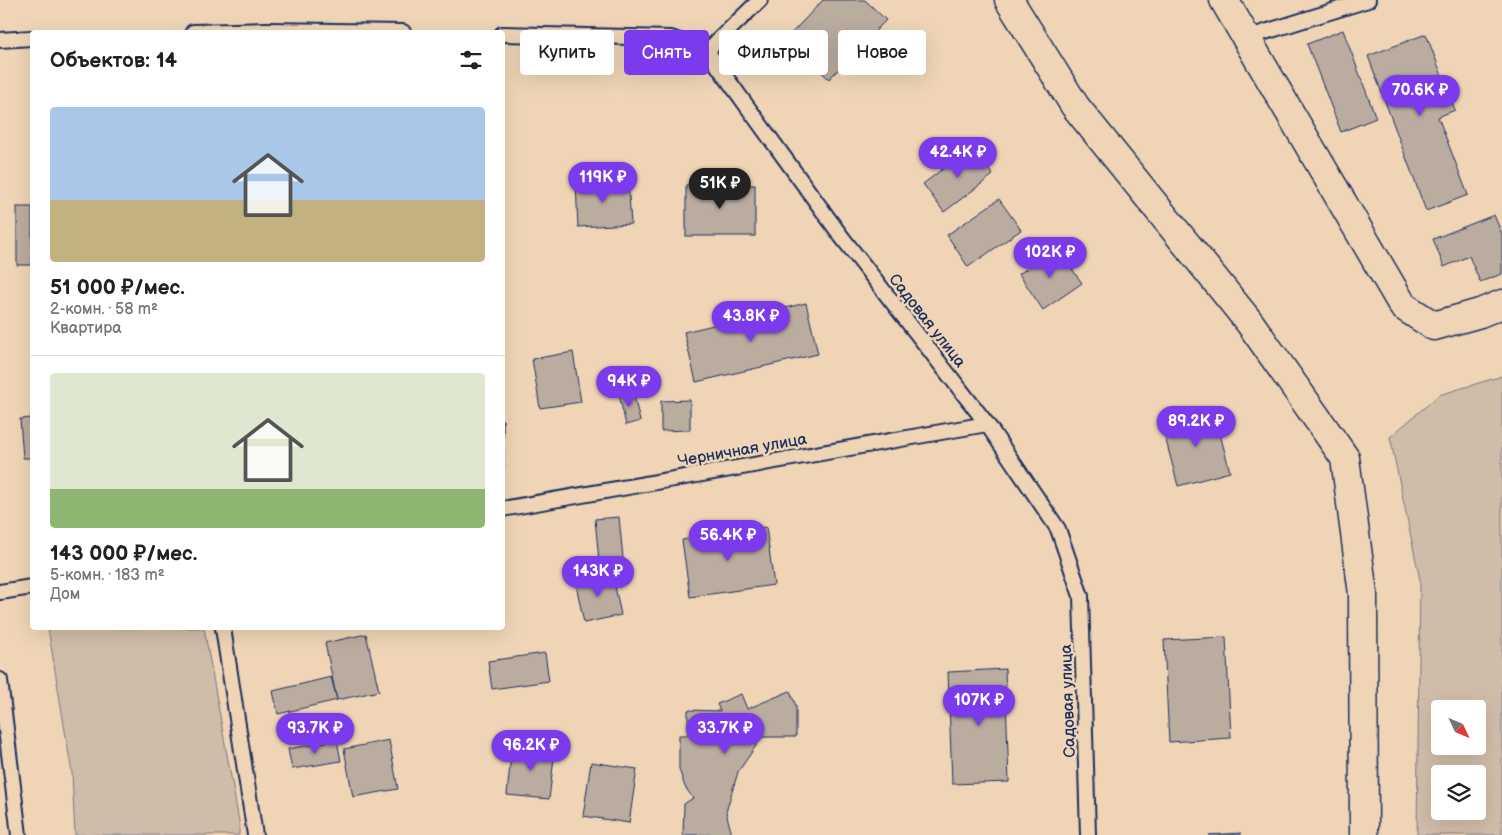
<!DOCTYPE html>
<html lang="ru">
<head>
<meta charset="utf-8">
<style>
  body { margin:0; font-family:"Balsamiq Sans",sans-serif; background:#f6f6f6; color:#202124; height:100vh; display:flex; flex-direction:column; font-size:19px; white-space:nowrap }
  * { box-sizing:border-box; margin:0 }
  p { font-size:16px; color:#757577 }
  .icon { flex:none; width:28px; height:28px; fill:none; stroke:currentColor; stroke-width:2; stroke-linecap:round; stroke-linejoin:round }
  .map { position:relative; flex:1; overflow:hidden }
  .sheet { position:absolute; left:30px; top:30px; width:475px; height:600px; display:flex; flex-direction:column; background:#fff; border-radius:5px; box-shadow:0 5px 20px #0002 }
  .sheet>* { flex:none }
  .top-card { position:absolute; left:520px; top:30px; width:475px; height:45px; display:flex; gap:10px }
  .needle { width:32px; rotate:134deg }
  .controls { position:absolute; left:1431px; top:700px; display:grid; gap:10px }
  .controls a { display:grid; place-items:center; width:55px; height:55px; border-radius:5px; background:#fff; box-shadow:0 5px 20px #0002; font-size:25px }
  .price { position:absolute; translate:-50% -42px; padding:0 11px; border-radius:18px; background:#7c3aed; color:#fff; font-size:16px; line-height:32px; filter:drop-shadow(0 1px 2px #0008) }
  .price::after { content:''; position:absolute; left:50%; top:30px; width:15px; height:11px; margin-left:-8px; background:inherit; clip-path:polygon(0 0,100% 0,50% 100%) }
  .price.current { background:#222; color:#fff }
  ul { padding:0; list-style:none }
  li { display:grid; align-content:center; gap:10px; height:265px; padding:0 20px }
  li+li { border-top:1px solid #e0e0e0 }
  li span { display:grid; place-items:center; height:155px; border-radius:5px; color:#555 }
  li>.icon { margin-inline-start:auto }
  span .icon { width:90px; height:90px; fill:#fffc; stroke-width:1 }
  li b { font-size:21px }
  h2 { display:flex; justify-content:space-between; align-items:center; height:60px; padding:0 20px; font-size:21px }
  .chip { padding:0 18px; border-radius:5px; background:#fff; box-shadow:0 5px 20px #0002; font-size:18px; line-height:45px }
  .chip.current { background:#7c3aed; color:#fff }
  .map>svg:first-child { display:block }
  .green { fill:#d0bda9; stroke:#767684; fill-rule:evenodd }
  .building { fill:#bbaca0; stroke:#1b2f5e }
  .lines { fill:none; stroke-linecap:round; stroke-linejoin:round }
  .service-casing { stroke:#1b2f5e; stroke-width:18 }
  .minor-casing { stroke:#1b2f5e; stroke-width:31 }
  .service { stroke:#efd5b6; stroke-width:14 }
  .minor { stroke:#efd5b6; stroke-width:28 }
  .labels { text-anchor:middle; stroke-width:5; stroke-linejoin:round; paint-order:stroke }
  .street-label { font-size:16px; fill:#1b2f5e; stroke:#efd5b6 }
</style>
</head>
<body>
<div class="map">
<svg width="1502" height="835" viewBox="0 0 1502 835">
  <rect width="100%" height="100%" fill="#efd5b6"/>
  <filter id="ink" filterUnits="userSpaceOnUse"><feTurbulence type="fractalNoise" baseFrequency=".02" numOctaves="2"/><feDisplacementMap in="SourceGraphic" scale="10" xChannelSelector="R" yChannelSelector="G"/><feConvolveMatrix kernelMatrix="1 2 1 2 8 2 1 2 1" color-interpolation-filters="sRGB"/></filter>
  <g filter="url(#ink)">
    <g class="green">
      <path d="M1502,376V835H1417L1420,580L1390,437L1439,395ZM1440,709H1478V746H1440ZM1440,774H1478V811H1440Z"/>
      <polygon points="48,628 204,628 239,821 239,835 75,835 72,773"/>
    </g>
    <g class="building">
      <polygon points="823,0 865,0 886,20 829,79 786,39"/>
      <polygon points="1343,30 1376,118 1341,132 1307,44"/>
      <polygon points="1426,34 1455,110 1438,117 1468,195 1426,211 1368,56"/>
      <polygon points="971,147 993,175 944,212 923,184"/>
      <polygon points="628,180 631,224 578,227 576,183"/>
      <rect x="686" y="185" width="69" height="51"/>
      <polygon points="999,199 1021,230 968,267 947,235"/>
      <rect x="17" y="207" width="15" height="58"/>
      <polygon points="1494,215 1502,234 1502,274 1480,282 1469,256 1444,267 1433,239"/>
      <polygon points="1057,248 1082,283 1043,310 1019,274"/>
      <polygon points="806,303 818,354 696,382 684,332"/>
      <polygon points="573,352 581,402 540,408 532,359"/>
      <polygon points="633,392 640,421 626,425 619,395"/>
      <polygon points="690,400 690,430 661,431 661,401"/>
      <polygon points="1214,411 1230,472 1178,486 1162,425"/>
      <polygon points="32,418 32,458 23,458 20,419"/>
      <polygon points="502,420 503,420 504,467 502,467"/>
      <polygon points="619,517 624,568 600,571 595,519"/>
      <polygon points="766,527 774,585 690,597 682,540"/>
      <polygon points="612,572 621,615 584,623 575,580"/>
      <polygon points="366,634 379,691 337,700 325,643"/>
      <polygon points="1226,637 1231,738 1169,742 1164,640"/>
      <polygon points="545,653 549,681 492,689 488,661"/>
      <polygon points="1005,669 1009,782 952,784 948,672"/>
      <polygon points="331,677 337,700 278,714 273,691"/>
      <polygon points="790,691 796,706 796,737 762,737 738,772 726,812 732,835 683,835 684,804 693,798 685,787 679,769 679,735 688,735 688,710 720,711 717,704 741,694 747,709"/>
      <polygon points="337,740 341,761 292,769 288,749"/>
      <polygon points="389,740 398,789 353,797 344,749"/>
      <polygon points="512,745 555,750 549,799 507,795"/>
      <polygon points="591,762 637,769 629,823 583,816"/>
      <polygon points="1241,833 1241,835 1209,835"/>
    </g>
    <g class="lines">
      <defs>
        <g id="service">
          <polyline points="193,32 267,30 403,32"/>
          <polyline points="502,34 671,38 707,51 841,236 987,424 1058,529 1081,596 1088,835"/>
          <polyline points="1246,38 1368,0"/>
          <polyline points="0,40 32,38"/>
          <polyline points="707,51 760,0"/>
          <polyline points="502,509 987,424"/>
          <polyline points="0,592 32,587"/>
          <polyline points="223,628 255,835"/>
          <polyline points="0,680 19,835"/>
        </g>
        <g id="minor">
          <polyline points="1009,0 1075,106 1250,323 1345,458 1363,594 1364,835"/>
          <polyline points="1224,0 1403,306 1434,326 1480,313 1502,304"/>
        </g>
      </defs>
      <use href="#service" class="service-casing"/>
      <use href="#minor" class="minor-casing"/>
      <use href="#service" class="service"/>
      <use href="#minor" class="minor"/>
    </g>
  </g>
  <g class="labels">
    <g class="street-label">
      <text transform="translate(928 320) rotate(52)" y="6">Садовая улица</text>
      <text transform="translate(742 449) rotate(-10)" y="6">Черничная улица</text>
      <text transform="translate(1067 701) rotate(-92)" y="6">Садовая улица</text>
    </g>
  </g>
</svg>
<div class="controls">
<a><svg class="needle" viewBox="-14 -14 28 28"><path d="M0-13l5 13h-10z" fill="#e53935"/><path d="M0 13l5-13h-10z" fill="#757577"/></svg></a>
<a><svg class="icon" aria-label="layers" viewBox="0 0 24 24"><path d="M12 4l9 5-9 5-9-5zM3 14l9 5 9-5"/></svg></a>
</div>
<b class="price" style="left:1420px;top:117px">70.6K ₽</b>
<b class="price" style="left:958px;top:179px">42.4K ₽</b>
<b class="price" style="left:603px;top:204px">119K ₽</b>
<b class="price current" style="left:720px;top:210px">51K ₽</b>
<b class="price" style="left:1050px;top:279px">102K ₽</b>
<b class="price" style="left:751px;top:343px">43.8K ₽</b>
<b class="price" style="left:629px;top:408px">94K ₽</b>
<b class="price" style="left:1196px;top:448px">89.2K ₽</b>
<b class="price" style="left:728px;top:562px">56.4K ₽</b>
<b class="price" style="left:598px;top:598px">143K ₽</b>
<b class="price" style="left:979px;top:727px">107K ₽</b>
<b class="price" style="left:315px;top:755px">93.7K ₽</b>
<b class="price" style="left:725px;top:755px">33.7K ₽</b>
<b class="price" style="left:531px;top:772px">96.2K ₽</b>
<div class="top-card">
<a class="chip">Купить</a>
<a class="chip current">Снять</a>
<a class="chip">Фильтры</a>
<a class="chip">Новое</a>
</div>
<section class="sheet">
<h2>Объектов: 14<svg class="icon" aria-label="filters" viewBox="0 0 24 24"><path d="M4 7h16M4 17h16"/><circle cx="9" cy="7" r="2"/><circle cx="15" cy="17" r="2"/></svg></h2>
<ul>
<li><span style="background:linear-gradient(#a9c7e8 60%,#c2b280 0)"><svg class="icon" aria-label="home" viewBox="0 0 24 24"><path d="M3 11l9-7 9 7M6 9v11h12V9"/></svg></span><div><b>51 000 ₽/мес.</b><p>2-комн. · 58 m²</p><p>Квартира</p></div></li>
<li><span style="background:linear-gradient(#dfe7d0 75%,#8fb573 0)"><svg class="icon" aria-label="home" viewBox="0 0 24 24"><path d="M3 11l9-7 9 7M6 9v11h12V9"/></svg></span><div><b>143 000 ₽/мес.</b><p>5-комн. · 183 m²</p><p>Дом</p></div></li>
</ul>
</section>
</div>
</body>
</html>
